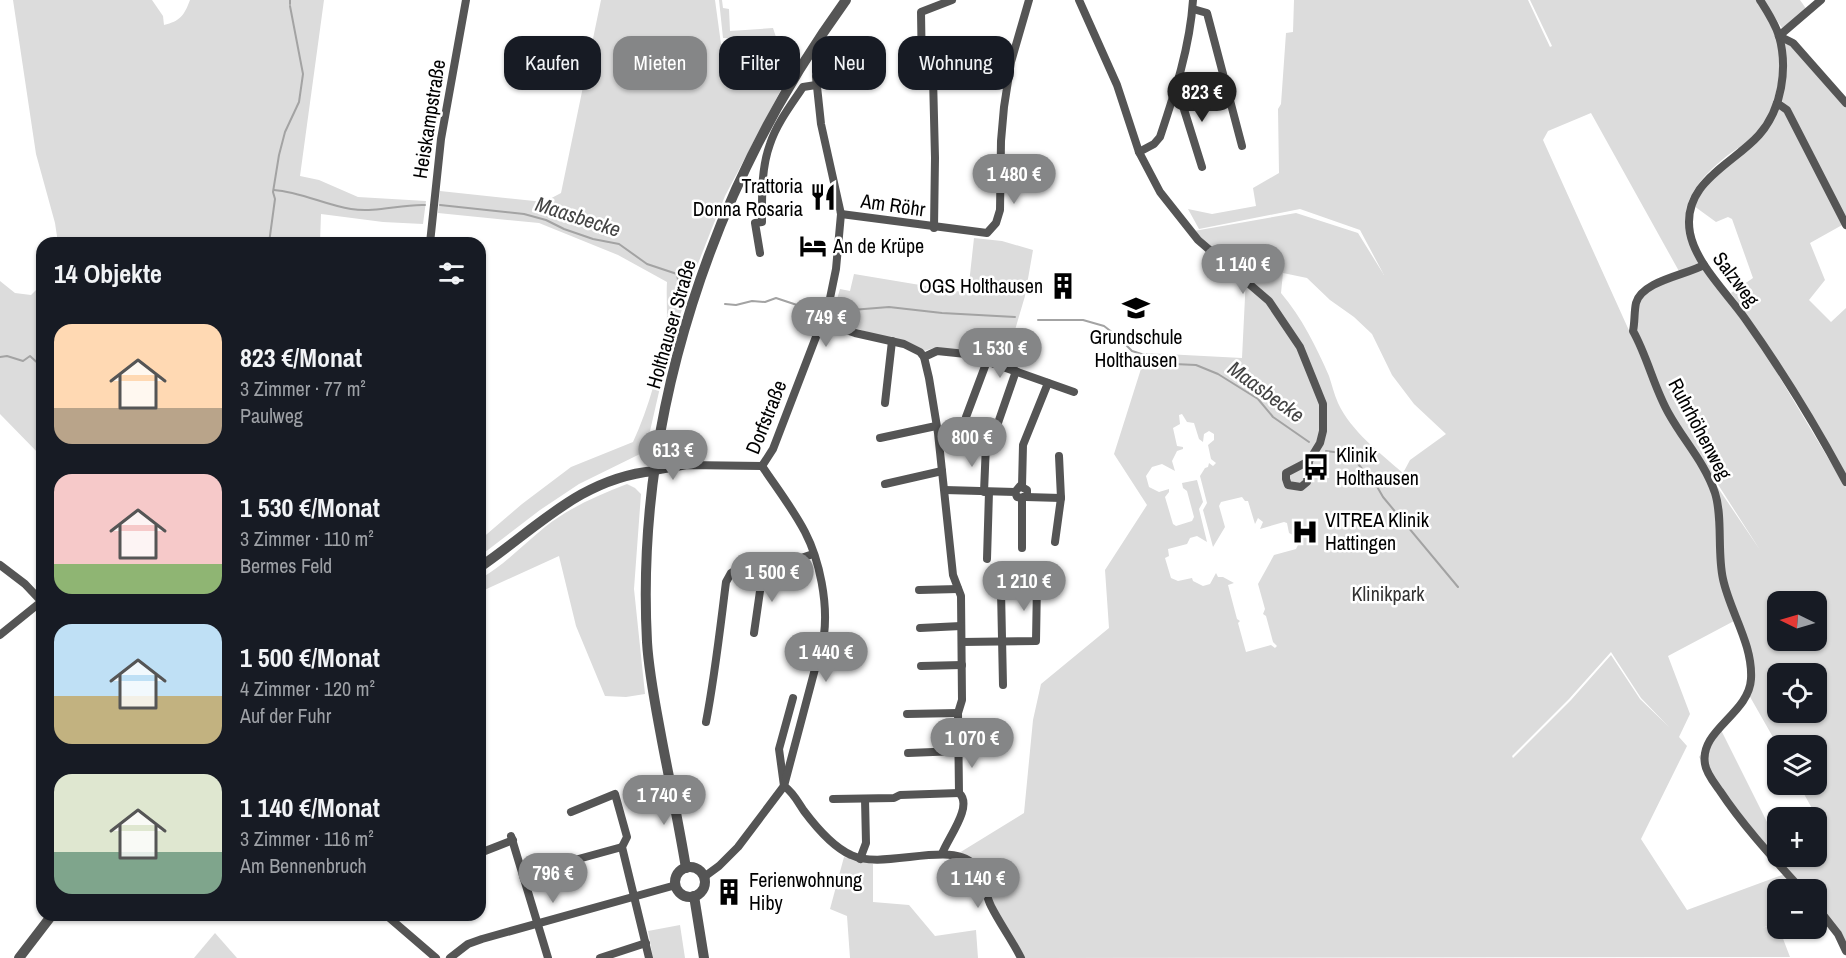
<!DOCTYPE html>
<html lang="de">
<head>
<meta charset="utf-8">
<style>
  body { margin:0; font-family:"Archivo Narrow",sans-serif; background:#20242c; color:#f1f3f6; height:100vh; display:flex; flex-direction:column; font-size:22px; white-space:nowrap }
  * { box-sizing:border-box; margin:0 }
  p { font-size:20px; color:#9ea1a6 }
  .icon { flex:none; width:33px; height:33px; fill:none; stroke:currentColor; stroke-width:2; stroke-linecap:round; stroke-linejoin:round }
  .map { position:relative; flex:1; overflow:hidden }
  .drawer { position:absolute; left:36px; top:237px; width:450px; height:684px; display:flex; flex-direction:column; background:#171b24; border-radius:18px; box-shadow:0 2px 4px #0004 }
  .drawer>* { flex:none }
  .banner { position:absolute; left:504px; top:36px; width:570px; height:54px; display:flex; gap:12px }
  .needle { width:39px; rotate:275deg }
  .tools { position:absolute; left:1767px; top:591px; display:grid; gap:12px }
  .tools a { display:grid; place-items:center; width:60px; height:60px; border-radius:12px; background:#171b24; box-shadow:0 2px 4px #0004; font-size:30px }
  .price { position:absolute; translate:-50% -51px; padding:0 14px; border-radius:21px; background:#858687; color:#fff; font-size:20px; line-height:39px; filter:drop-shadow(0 2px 3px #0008) }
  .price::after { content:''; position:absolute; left:50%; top:36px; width:18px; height:14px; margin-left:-9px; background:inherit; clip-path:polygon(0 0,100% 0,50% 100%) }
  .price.current { background:#222; color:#fff }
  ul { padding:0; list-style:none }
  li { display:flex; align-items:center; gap:18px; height:150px; padding:0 18px }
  li span { display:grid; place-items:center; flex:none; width:168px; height:120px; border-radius:18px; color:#555 }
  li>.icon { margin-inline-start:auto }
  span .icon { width:72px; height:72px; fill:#fffc; stroke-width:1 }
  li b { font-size:26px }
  h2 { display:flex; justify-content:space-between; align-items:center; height:72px; padding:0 18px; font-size:26px }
  .pill { padding:0 21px; border-radius:18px; background:#171b24; box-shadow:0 2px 4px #0004; font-size:21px; line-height:54px }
  .pill.current { background:#858687; color:#fff }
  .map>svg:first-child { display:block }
  .green { fill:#dcdcdc; fill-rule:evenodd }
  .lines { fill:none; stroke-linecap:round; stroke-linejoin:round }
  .stream { stroke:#a3a3a3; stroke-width:2 }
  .minor { stroke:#555; stroke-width:8 }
  .tertiary { stroke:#555; stroke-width:10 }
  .labels { text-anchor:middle; stroke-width:5; stroke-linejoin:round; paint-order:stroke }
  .street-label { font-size:20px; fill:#000; stroke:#fff }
  .poi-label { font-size:20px; fill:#000; stroke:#fff; text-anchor:start }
  .park-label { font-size:20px; fill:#333; stroke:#fff }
  .water-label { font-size:21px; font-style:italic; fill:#444; stroke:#fff }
</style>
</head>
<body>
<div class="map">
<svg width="1846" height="958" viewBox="0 0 1846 958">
  <rect width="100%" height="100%" fill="#fff"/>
  <g class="green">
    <path d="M13,0H152L163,16L164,25C180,21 184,16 190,0H324L300,176L319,180L358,197L426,201L423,224L383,222L321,214L320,243H58L55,223L36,154Z"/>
    <path d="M601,0H715L721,44L753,43L779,46L784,84L725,196L712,228L690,284L667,357L650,431L642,453L579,484L540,510L480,556V540L522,504L571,467L633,442C649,407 660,367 666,329C668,314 666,297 667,282L618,255L539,223L438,213L440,191L544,202L561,193Z"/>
    <polygon points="719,0 722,0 723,8 729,9 730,31 773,28 777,40 723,38"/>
    <path d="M1294,0H1528L1550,47L1552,46L1530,0H1758L1779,37L1780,76L1773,103L1786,110L1844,224L1810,243L1825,280L1809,300L1831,322L1846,308V478L1751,321L1731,293L1753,278L1732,219L1728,217L1716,222L1694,206L1701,191L1738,156V148C1717,162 1682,192 1686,221C1689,236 1695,252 1700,266L1680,273L1591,113L1548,131L1543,140L1664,408L1760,550L1667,405L1636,335L1638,304L1650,289L1704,269L1764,351L1846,488V944L1817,903L1816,890L1804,889C1765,848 1730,804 1699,757L1720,728L1775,838H1777L1778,856H1816L1817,822L1819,821L1799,785L1816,784V746H1778L1749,695L1753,672L1734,621L1668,656L1690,714L1679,737L1687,746L1641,839L1687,910L1785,874L1799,889L1778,890L1777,922L1762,928L1777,923L1790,957L1024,958L993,903L978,866L959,853L1024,813L1033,720L1041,684L1109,628L1105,570L1147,505L1114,454L1146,353L1242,358L1246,277L1207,248L1194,231L1296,213L1358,233L1384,275L1360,230L1300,209L1199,229L1188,209L1212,214L1256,206L1253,188L1279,173L1278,109L1281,104L1286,33L1293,32ZM1283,273L1307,278L1330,300L1354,317L1372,334L1392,375L1414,404L1446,434L1410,460L1403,473C1380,453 1351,431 1338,403C1334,394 1332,385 1329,376C1316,346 1302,318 1281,293ZM1182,414L1187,422L1194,423L1199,439L1203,442L1204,434L1209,431L1214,434V440L1208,445L1211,459L1216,463L1213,466L1209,463L1208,467L1205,468L1200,476L1207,503L1203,510L1213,547L1225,527L1219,506L1221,502L1242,497L1245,501H1248L1255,524L1258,518L1263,522L1260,529L1284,522L1287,523L1289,533L1295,536L1298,545L1296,549L1274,555L1258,584L1265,609L1263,614L1266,616L1273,642L1277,646L1275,648L1271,645L1246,652L1238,623L1240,621L1237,619L1228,585L1234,583L1223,577H1218L1216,573L1210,584L1203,586L1193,581L1192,578L1178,581L1171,578L1165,558L1169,556L1168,549L1187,544L1190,538L1197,536L1207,542L1199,509L1203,502L1197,480L1182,483L1183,488L1187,491L1194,517L1192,521L1176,526L1173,524L1165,497L1169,492V489L1159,492L1149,487L1146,476L1152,467L1162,464L1175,471L1172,461L1177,451L1183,449V447L1177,446L1173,428L1180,424L1179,415ZM1778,602H1816V640H1778ZM1611,652L1641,698L1669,727L1640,699L1611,655L1571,700L1513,758L1512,756L1569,699ZM1778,674H1816V712H1778Z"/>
    <polygon points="1763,0 1800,0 1807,10 1782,28"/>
    <polygon points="1784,40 1804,56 1846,104 1846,217 1780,97"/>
    <polygon points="974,238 1002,241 1033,250 1025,296 1015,330 1008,336 994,337 986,358 937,347 924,351 831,320 840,289 850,291 854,274 968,293"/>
    <polygon points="0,281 15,293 31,295 42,284 42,457 0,414"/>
    <path d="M627,484L635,488L641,494L634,589L645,694L626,697L605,696L576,626L559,556L480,592V579C504,565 523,545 545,527C569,508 598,495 627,484Z"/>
    <polygon points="844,857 873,864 873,902 909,905 935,936 976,930 978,958 850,958 847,916 830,909"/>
    <polygon points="680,925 685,958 653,958 648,931"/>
    <polygon points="215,933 237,958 194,958"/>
  </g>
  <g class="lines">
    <g class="stream">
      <polyline points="290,0 290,4"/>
      <path d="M274,190C301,192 325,205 351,209C377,213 400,204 425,205"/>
      <polyline points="440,205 524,214 546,220 564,229 593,239 619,244 647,264 677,274 680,291 686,293"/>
      <polyline points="269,243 275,199 273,192 279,155 285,132 299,102 303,74 290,6"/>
      <polyline points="725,304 736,305 752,301 765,302 776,298 797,305 817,307"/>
      <polyline points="839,311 889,307 942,313 1015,317"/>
      <polyline points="1038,320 1083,320 1104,326 1117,336 1132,351 1174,364 1196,365 1218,374 1258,399 1273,417 1309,442"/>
      <polyline points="0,357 7,356 23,361 30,356 42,367"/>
      <polyline points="1326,451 1350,454 1363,470"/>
      <polyline points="1371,476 1383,497 1458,587"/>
    </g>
    <g class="minor">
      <polyline points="1079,0 1117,85 1139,152 1160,192 1198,240 1269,301 1300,347 1323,404 1323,431 1320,443 1309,461 1307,482 1301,487 1288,485 1286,479 1286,473 1309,461"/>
      <path d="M1760,0C1767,11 1775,23 1779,36C1788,68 1782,109 1759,135C1732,165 1681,183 1690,233C1696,264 1728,294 1746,320C1783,372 1816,426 1846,482"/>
      <polyline points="1193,9 1207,13 1242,146"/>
      <polyline points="1779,36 1793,43 1846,103"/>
      <polyline points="1779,36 1821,0"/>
      <polyline points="1177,87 1202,167"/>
      <polyline points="1777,103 1787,110 1846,225"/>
      <path d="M1139,152L1154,144L1160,137C1175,92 1190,47 1193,0"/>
      <polyline points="841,214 987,233 996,223 1000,210 1001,141 1004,107 1011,62 1029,0"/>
      <polyline points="934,228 935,158 933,77 922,75 921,12 952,0"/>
      <polyline points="430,243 441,139 466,0"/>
      <path d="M760,253L755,223L762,222C762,196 761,169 770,144C777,123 791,105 803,87L816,85"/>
      <path d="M1704,265C1686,275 1642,281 1636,303C1634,312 1635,322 1633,331C1648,358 1654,388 1669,414C1684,441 1705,463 1715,493C1723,517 1717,553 1723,579C1730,612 1753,644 1751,679C1749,714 1699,730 1705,764C1706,773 1715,784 1720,791C1744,827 1773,858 1802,890"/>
      <path d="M822,322L855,333L904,344L920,352L924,357L929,378L938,433L953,575L961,596L962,700L958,713L959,793C974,806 947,839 942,854"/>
      <polyline points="924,357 937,351 966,354 1074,392"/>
      <polyline points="885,403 892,341"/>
      <polyline points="966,417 987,361"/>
      <polyline points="998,423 1016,371"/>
      <polyline points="880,438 936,426"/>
      <polyline points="762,466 773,449 829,303 836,269 841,214 821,124 816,77"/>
      <polyline points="654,471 687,465 762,466"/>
      <polyline points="885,484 942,471"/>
      <polyline points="1022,486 1023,445 1048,383"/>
      <polyline points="945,490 1015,492 1017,497 1022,498 1027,495 1027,490 1020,486 1015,492"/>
      <polyline points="984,492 986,444"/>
      <polyline points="1026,497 1061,498"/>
      <polyline points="1055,542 1061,498 1059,456"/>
      <polyline points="1022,548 1022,498"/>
      <polyline points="987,559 989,492"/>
      <polyline points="0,565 25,584 42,602"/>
      <polyline points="919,590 958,589"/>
      <polyline points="1001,591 1003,685"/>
      <polyline points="920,628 961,626"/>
      <polyline points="754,633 763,570"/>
      <polyline points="0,635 42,601"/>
      <polyline points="962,642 1036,641 1037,583"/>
      <polyline points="921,666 962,665"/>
      <path d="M793,698L779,749L784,786C793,792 798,802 804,811C816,827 833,847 851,855C884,871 955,838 976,867C984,878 985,894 991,906C1000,924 1012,940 1021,958"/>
      <polyline points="907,714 958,713"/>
      <path d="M706,722C715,675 720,629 726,582L731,573L737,569H769L813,554"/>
      <polyline points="908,753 958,751"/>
      <polyline points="833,799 894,798 900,795 959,793"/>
      <polyline points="571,812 615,794 627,837 622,847 649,958"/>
      <polyline points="511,836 548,958"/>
      <polyline points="480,853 513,840"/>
      <polyline points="860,859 866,843 865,799"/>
      <polyline points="571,861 622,847"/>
      <path d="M704,877L719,866L738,847L784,786L824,635C828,603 820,561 805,532C793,509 776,487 762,466"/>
      <polyline points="1816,906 1838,934 1846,951"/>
      <polyline points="386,915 436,958"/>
      <polyline points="450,958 468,944 482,939 676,885"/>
      <polyline points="600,958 646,943"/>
    </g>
    <g class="tertiary">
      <path d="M480,567C537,528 581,478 654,471"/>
      <circle cx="690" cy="882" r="15"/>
      <path d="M686,868C679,825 670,783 662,741C656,708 649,675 647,642C635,414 713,183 846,0"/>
      <polyline points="694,896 704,958"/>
      <polyline points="19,958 52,915"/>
    </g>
  </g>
  <defs>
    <symbol id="restaurant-bare" viewBox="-9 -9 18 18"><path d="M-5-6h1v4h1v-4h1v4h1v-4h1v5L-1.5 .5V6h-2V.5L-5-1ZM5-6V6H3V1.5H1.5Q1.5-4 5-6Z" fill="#000" stroke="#fff" stroke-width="2.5" paint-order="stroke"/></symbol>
    <symbol id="hotel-bare" viewBox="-9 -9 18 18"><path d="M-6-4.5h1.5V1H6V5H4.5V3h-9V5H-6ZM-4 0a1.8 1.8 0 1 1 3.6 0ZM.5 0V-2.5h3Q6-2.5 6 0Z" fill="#000" stroke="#fff" stroke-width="2.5" paint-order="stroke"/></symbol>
    <symbol id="building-bare" viewBox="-9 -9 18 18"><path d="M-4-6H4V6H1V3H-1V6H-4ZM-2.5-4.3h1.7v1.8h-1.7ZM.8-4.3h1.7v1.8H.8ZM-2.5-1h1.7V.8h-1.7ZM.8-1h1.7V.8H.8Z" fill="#000" stroke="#fff" stroke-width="2.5" paint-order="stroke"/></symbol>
    <symbol id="school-bare" viewBox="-9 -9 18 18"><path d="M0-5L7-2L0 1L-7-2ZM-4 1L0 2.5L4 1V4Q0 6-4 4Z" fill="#000" stroke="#fff" stroke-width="2.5" paint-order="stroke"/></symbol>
    <symbol id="bus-bare" viewBox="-9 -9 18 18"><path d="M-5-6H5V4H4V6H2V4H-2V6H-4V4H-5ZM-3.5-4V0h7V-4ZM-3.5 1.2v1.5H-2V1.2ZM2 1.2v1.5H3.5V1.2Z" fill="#000" stroke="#fff" stroke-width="2.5" paint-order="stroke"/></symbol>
    <symbol id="hospital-bare" viewBox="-9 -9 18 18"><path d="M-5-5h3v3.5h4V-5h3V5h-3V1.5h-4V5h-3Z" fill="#000" stroke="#fff" stroke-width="2.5" paint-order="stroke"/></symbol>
  </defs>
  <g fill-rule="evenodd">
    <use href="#restaurant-bare" x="804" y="178" width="38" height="38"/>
    <use href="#hotel-bare" x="794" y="227" width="38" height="38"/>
    <use href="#building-bare" x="1044" y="267" width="38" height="38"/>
    <use href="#school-bare" x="1117" y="289" width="38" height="38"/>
    <use href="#bus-bare" x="1297" y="448" width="38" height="38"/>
    <use href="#hospital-bare" x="1286" y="513" width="38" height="38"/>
    <use href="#building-bare" x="710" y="873" width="38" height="38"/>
  </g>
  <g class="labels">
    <g class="street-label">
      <text transform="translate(429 119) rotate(-81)" y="7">Heiskampstraße</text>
      <text transform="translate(893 205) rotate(8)" y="7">Am Röhr</text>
      <text transform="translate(1736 279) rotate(53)" y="7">Salzweg</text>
      <text transform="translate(671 324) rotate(-74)" y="7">Holthauser Straße</text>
      <text transform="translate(766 417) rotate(-68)" y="7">Dorfstraße</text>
      <text transform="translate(1700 429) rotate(62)" y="7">Ruhrhöhenweg</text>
    </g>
    <g class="poi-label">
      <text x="803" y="193" text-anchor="end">Trattoria<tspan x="803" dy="23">Donna Rosaria</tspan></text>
      <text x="833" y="253">An de Krüpe</text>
      <text x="1043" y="293" text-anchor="end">OGS Holthausen</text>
      <text x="1136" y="344" text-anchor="middle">Grundschule<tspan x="1136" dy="23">Holthausen</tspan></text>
      <text x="1336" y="462">Klinik<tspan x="1336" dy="23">Holthausen</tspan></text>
      <text x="1325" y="527">VITREA Klinik<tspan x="1325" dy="23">Hattingen</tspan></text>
      <text x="749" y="887">Ferienwohnung<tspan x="749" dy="23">Hiby</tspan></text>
    </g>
    <g class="park-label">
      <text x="1388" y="601">Klinikpark</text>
    </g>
    <g class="water-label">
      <text transform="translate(578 217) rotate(18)" y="7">Maasbecke</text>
      <text transform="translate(1266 392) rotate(36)" y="7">Maasbecke</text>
    </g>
  </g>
</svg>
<div class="tools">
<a><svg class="needle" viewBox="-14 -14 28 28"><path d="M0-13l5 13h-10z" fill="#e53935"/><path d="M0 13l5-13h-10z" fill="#9ea1a6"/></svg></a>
<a><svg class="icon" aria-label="locate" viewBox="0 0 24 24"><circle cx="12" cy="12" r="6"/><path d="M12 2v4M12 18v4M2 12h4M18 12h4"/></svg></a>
<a><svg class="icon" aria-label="layers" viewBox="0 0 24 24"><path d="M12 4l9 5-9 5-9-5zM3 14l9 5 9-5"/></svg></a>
<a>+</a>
<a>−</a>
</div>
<b class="price current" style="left:1202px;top:123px">823 €</b>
<b class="price" style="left:1014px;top:205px">1 480 €</b>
<b class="price" style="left:1243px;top:295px">1 140 €</b>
<b class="price" style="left:826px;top:348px">749 €</b>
<b class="price" style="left:1000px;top:379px">1 530 €</b>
<b class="price" style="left:972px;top:468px">800 €</b>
<b class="price" style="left:673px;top:481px">613 €</b>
<b class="price" style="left:772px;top:603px">1 500 €</b>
<b class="price" style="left:1024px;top:612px">1 210 €</b>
<b class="price" style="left:826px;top:683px">1 440 €</b>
<b class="price" style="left:972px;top:769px">1 070 €</b>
<b class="price" style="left:664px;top:826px">1 740 €</b>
<b class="price" style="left:553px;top:904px">796 €</b>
<b class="price" style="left:978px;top:909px">1 140 €</b>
<div class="banner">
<a class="pill">Kaufen</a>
<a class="pill current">Mieten</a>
<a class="pill">Filter</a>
<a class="pill">Neu</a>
<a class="pill">Wohnung</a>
</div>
<section class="drawer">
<h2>14 Objekte<svg class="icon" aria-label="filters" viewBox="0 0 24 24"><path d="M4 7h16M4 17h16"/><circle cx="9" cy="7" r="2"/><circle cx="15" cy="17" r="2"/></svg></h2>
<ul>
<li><span style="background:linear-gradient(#ffd9b3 70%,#b9a48a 0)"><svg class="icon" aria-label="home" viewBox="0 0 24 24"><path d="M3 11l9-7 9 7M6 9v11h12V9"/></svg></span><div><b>823 €/Monat</b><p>3 Zimmer · 77 m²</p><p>Paulweg</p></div></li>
<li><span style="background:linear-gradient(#f6c9c9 75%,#8fb573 0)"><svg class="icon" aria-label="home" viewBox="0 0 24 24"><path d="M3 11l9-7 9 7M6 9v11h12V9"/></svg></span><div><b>1 530 €/Monat</b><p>3 Zimmer · 110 m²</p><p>Bermes Feld</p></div></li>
<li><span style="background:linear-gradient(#bfe0f5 60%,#c2b280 0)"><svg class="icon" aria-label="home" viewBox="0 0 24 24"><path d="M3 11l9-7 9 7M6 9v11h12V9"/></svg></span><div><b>1 500 €/Monat</b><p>4 Zimmer · 120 m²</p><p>Auf der Fuhr</p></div></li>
<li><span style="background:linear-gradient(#dfe7d0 65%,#7fa58c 0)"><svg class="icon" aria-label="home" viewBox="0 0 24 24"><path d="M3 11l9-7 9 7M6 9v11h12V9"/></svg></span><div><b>1 140 €/Monat</b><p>3 Zimmer · 116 m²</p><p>Am Bennenbruch</p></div></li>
</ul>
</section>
</div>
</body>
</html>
